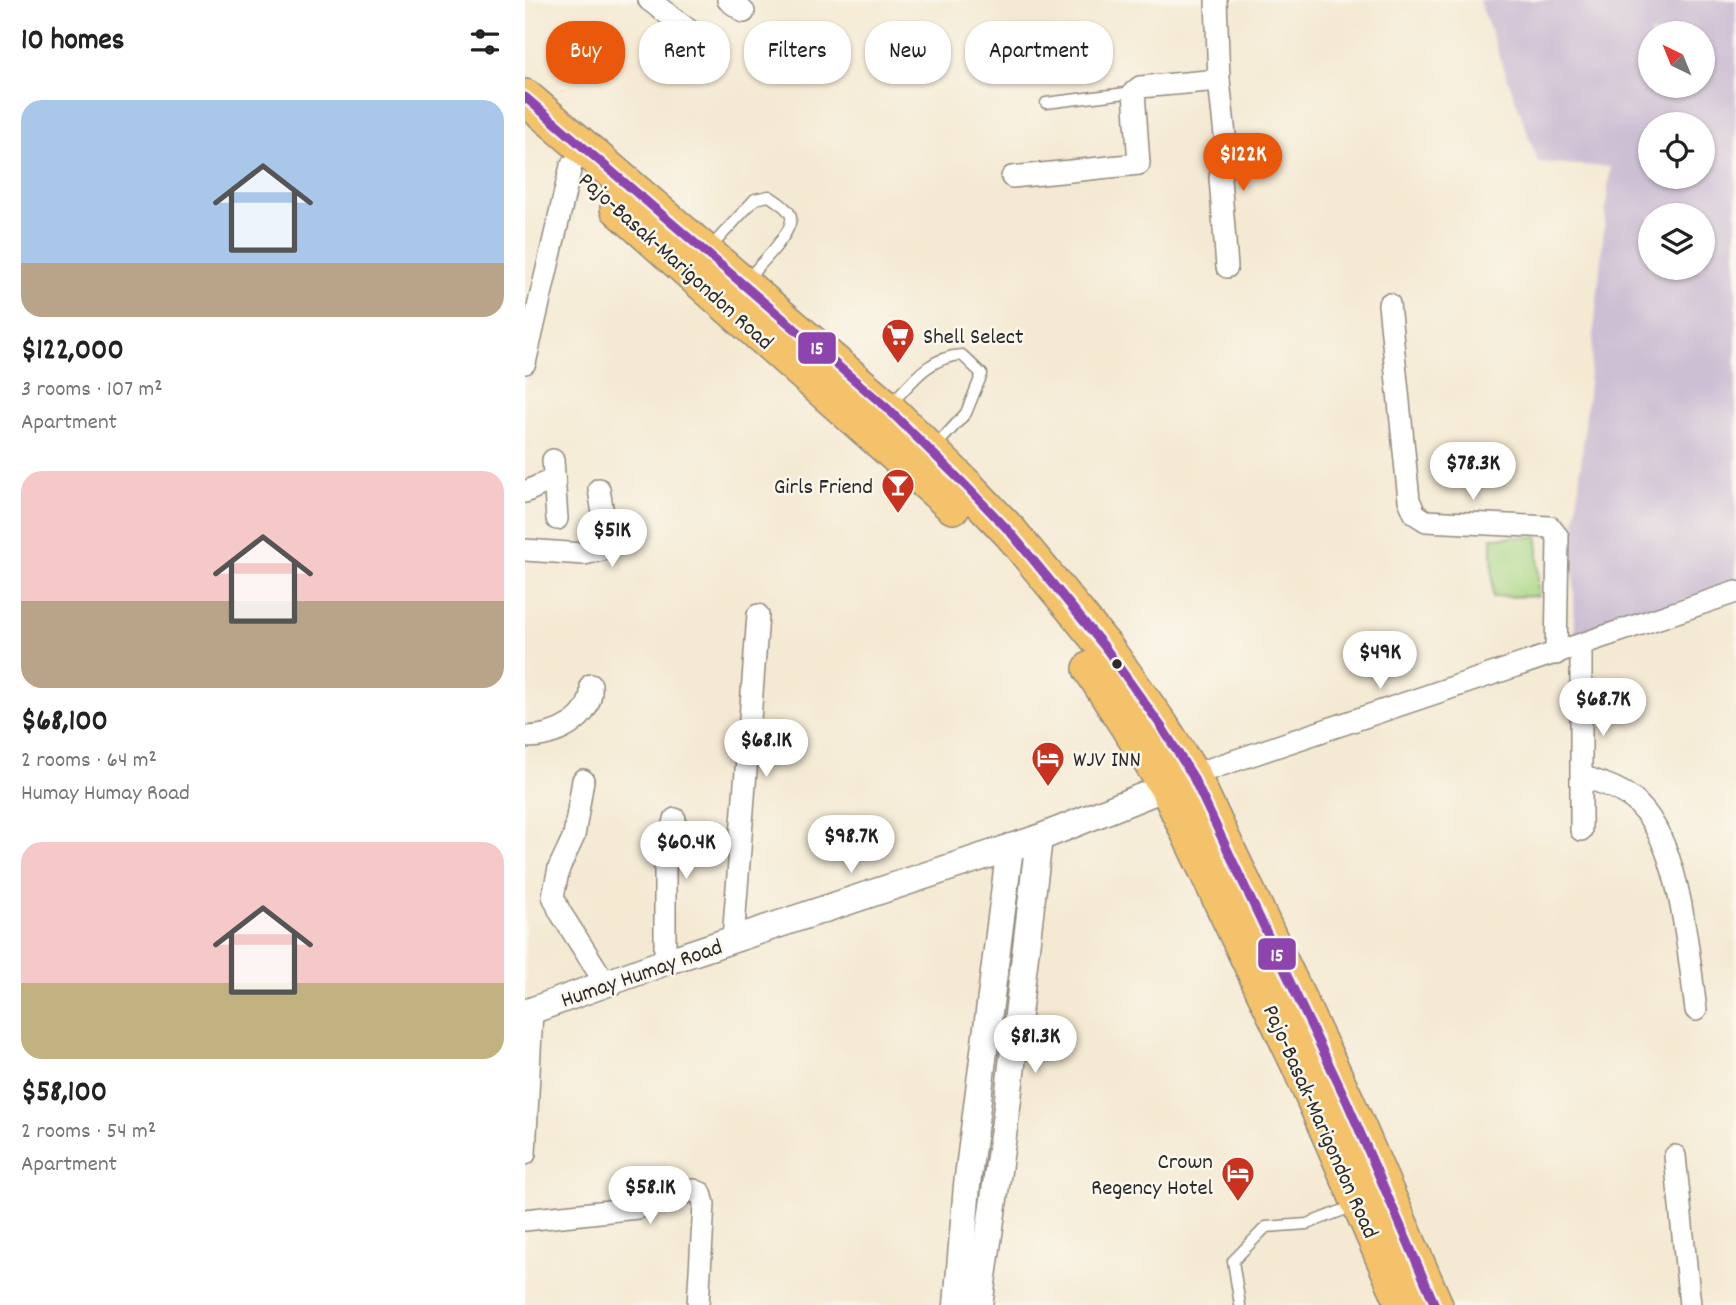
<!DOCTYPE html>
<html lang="en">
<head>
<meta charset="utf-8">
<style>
  body { margin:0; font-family:Dekko,sans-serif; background:#f2f2f2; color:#222; height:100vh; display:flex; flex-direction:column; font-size:26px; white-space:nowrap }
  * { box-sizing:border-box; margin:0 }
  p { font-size:23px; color:#767676 }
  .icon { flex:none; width:38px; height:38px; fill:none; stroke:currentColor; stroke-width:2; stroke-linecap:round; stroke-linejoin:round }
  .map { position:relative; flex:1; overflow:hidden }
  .sheet { display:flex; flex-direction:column; background:#fff; width:525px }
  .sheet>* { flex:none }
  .top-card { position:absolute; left:21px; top:21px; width:665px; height:63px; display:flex; gap:14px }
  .needle { width:46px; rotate:317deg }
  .buttons { position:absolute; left:1113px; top:21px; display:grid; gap:14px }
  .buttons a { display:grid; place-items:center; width:77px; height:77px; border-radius:50%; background:#fff; box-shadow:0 2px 5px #0004; font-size:35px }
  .price { position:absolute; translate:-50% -60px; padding:0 16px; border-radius:24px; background:#fff; color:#222; font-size:23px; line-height:46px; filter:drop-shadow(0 2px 4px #0008) }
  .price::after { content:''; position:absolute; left:50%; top:42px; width:21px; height:16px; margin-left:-10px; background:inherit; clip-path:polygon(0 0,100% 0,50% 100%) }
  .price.current { background:#ea580c; color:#fff }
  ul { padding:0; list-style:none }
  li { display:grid; align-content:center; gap:14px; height:371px; padding:0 21px }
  li span { display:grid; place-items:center; height:217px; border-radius:21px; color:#555 }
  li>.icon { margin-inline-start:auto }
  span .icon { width:126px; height:126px; fill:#fffc; stroke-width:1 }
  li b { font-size:30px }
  h2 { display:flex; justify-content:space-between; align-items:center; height:84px; padding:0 21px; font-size:30px }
  .tag { padding:0 24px; border-radius:28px; background:#fff; box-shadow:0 2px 5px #0004; font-size:24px; line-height:63px }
  .tag.current { background:#ea580c; color:#fff }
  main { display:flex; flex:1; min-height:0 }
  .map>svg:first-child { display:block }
  .industrial { fill:#ccbed3; fill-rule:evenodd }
  .green { fill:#a8d684; stroke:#6a8058; stroke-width:2 }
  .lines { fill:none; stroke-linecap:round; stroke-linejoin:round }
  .service-casing { stroke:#908a7e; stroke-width:13 }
  .minor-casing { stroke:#908a7e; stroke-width:24 }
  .tertiary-casing { stroke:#908a7e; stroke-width:29 }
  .primary-casing { stroke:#908a7e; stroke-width:38 }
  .service { stroke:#fff; stroke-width:10 }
  .minor { stroke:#fff; stroke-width:21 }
  .tertiary { stroke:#fff; stroke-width:26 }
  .primary { stroke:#f3c26a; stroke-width:35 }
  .bus-1-casing { stroke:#fbf7ec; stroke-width:14 }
  .bus-1 { stroke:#8e44ad; stroke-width:9 }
  .bus-dot { fill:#2b2b2b; stroke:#fbf7ec; stroke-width:2.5 }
  .labels { text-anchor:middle; stroke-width:5; stroke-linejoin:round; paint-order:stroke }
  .street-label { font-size:23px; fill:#2b2b2b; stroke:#fbf7ec }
  .poi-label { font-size:23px; fill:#2b2b2b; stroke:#fbf7ec; text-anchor:start }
  .line-badge { stroke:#fbf7ec; stroke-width:2.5 }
  .badge-label { font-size:19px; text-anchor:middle; font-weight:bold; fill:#fff }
</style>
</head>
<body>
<main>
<section class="sheet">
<h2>10 homes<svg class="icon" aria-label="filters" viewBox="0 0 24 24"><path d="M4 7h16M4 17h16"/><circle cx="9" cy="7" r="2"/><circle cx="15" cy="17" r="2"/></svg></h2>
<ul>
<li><span style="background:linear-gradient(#a9c7e8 75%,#b9a48a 0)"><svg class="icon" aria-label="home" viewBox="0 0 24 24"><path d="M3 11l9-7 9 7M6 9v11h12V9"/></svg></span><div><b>$122,000</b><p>3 rooms · 107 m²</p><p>Apartment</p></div></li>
<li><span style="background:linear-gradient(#f6c9c9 60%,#b9a48a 0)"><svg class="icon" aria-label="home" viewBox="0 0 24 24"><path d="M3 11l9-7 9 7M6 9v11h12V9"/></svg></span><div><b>$68,100</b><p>2 rooms · 64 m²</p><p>Humay Humay Road</p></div></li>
<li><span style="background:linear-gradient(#f6c9c9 65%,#c2b280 0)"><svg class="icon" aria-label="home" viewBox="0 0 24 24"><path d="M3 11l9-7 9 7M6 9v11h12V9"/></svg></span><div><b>$58,100</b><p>2 rooms · 54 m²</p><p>Apartment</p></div></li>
</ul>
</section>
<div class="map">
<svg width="1211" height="1305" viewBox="0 0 1211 1305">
  <rect width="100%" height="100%" fill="#fbf7ec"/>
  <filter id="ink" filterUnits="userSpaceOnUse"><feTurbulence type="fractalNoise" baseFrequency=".0143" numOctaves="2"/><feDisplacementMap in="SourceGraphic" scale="14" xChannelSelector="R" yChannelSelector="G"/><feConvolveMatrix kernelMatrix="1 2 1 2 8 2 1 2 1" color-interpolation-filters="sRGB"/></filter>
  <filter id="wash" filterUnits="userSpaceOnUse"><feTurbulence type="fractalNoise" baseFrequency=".00686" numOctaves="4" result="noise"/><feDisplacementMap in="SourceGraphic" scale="28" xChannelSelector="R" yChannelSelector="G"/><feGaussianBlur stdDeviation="1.57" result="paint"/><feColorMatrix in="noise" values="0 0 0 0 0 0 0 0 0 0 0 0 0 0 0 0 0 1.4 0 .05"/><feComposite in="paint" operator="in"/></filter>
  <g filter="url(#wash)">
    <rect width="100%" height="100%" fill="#f4e9d2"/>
    <path class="industrial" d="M954,0H1211V582L1050,638L1048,546L1085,167L1013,162ZM1125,33H1178V86H1125ZM1125,124H1178V177H1125ZM1125,215H1178V268H1125Z"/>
    <polygon class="green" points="967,537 1013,537 1013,596 968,597"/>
  </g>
  <g filter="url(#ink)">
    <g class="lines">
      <defs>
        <g id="service">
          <polyline points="521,103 609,92"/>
          <path d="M184,249L230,199L244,196C250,200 261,206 265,214C273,229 230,270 220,281"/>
          <path d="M365,405C387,382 403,357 437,355L457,374L441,413L410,447"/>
          <polyline points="715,1305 708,1261 741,1227 782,1224 829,1206"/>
        </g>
        <g id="minor">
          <polyline points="124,0 165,31"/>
          <polyline points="203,0 219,12"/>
          <polyline points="691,0 694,80 701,145 695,178 702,267"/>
          <polyline points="487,177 614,164 609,92 615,87 694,80"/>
          <polyline points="864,304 884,500 890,514 901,521 1025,527 1033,537 1031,654"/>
          <polyline points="0,363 46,166"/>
          <polyline points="28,460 32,519"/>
          <polyline points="0,492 29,479"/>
          <polyline points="0,550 59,554 76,550 82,538 74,489"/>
          <path d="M0,737C30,737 69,720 66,685"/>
          <polyline points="667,775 1211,592"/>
          <path d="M1057,776C1076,783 1099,789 1114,805C1156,847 1163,952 1171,1010"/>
          <polyline points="58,780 49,836 34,868 28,896 35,912 81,984"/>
          <polyline points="1056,830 1056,645"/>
          <polyline points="208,940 233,615"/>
          <polyline points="140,962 140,869 150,819"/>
          <polyline points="0,1154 7,1011"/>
          <polyline points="1150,1156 1165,1305"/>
          <polyline points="0,1220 112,1208 169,1190 176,1193 179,1204 173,1305"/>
        </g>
        <g id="tertiary">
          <polyline points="0,1013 140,962 514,838 656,781"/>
          <polyline points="432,1305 442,1185 485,847"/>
          <polyline points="454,1305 482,1107 514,838"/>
        </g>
        <g id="primary">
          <polyline points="0,97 362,408 441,486 486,533 579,646 636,726 667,775 822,1102 910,1305"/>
          <polyline points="93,208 428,506"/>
          <polyline points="566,669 642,787 774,1065 879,1305"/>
        </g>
      </defs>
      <use href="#service" class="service-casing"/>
      <use href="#minor" class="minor-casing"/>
      <use href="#tertiary" class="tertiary-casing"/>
      <use href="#primary" class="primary-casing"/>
      <use href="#service" class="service"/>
      <use href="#minor" class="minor"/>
      <use href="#tertiary" class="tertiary"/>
      <use href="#primary" class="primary"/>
      <defs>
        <polyline id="bus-1" points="0,97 362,408 441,486 486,533 579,646 636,726 667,775 822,1102 910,1305"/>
      </defs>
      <use href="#bus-1" class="bus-1-casing"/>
      <use href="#bus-1" class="bus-1"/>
    </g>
  </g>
  <defs>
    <symbol id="supermarket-pin" viewBox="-11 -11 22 30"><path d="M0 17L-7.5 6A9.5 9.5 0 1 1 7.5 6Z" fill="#c8321e" stroke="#fbf7ec"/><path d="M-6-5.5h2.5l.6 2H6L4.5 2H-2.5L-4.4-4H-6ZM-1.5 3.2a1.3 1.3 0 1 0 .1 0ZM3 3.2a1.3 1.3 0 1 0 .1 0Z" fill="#fff"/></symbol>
    <symbol id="bar-pin" viewBox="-11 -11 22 30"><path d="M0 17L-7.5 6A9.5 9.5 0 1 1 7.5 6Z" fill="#c8321e" stroke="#fbf7ec"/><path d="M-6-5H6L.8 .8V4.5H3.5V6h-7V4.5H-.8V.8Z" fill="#fff"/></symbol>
    <symbol id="hotel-pin" viewBox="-11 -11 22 30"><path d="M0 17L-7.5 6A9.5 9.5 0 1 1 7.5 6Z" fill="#c8321e" stroke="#fbf7ec"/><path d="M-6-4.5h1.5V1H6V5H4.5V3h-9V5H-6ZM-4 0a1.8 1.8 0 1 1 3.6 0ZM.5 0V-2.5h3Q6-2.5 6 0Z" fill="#fff"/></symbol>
  </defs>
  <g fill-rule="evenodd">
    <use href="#supermarket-pin" x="354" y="316" width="38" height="52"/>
    <use href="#bar-pin" x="354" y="466" width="38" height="52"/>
    <use href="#hotel-pin" x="504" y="739" width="38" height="52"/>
    <use href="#hotel-pin" x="694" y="1154" width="38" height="52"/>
  </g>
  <circle class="bus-dot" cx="592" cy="664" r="6"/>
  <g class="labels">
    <g class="street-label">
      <text transform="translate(152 260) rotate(42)" y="8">Pajo-Basak-Marigondon Road</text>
      <text transform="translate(116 972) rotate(-19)" y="8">Humay Humay Road</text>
      <text transform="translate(797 1121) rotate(66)" y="8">Pajo-Basak-Marigondon Road</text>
    </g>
    <g class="poi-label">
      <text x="398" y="343">Shell Select</text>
      <text x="348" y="493" text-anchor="end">Girls Friend</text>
      <text x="548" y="766">WJV INN</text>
      <text x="688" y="1168" text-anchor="end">Crown<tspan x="688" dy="26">Regency Hotel</tspan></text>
    </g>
  </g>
  <g class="line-badge">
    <rect x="272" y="331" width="40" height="34" rx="7" fill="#8e44ad"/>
    <rect x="732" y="937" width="40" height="34" rx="7" fill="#8e44ad"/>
  </g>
  <g class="badge-label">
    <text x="292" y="354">15</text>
    <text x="752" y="961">15</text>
  </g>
</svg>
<div class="buttons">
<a><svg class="needle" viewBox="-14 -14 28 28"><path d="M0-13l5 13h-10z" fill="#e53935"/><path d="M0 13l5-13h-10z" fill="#767676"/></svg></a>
<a><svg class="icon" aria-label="locate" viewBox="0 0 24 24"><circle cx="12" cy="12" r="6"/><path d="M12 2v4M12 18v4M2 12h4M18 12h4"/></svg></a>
<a><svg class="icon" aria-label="layers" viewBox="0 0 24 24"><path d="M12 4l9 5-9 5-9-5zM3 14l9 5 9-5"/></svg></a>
</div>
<b class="price current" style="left:718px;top:193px">$122K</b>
<b class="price" style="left:948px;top:502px">$78.3K</b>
<b class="price" style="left:87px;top:569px">$51K</b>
<b class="price" style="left:855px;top:691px">$49K</b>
<b class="price" style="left:1078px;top:738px">$68.7K</b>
<b class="price" style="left:241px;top:779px">$68.1K</b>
<b class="price" style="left:326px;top:875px">$98.7K</b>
<b class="price" style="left:161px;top:881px">$60.4K</b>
<b class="price" style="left:510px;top:1075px">$81.3K</b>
<b class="price" style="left:125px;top:1226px">$58.1K</b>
<div class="top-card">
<a class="tag current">Buy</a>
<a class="tag">Rent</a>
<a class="tag">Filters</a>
<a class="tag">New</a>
<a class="tag">Apartment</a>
</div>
</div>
</main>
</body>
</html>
